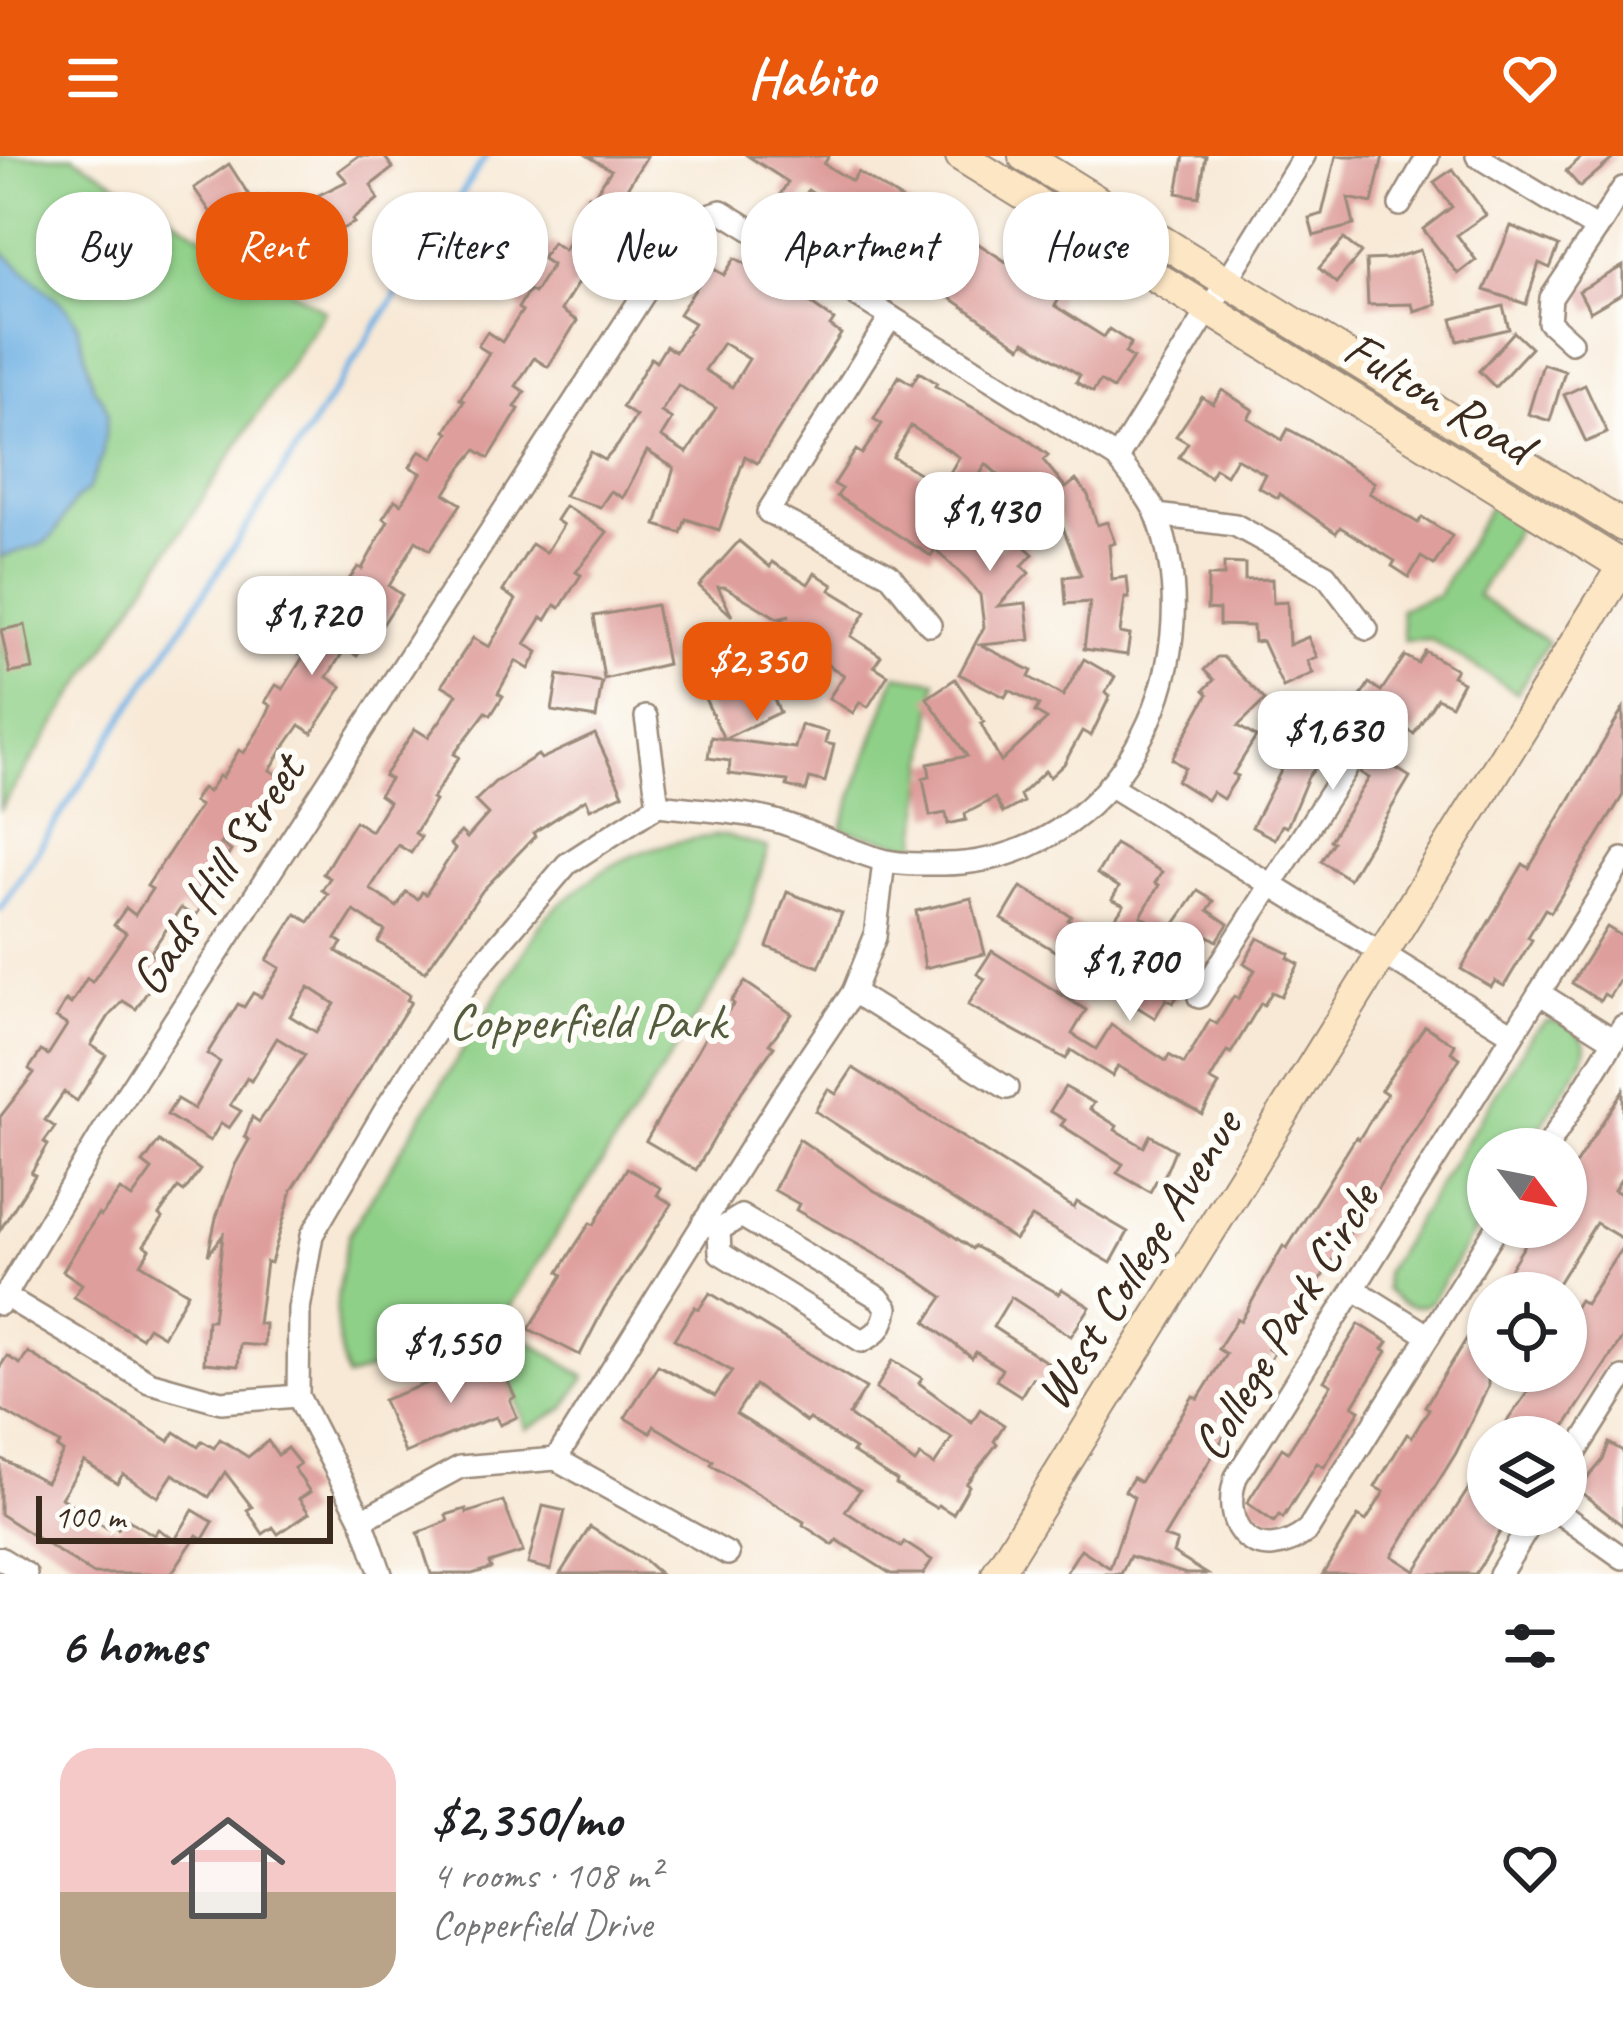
<!DOCTYPE html>
<html lang="en">
<head>
<meta charset="utf-8">
<style>
  body { margin:0; font-family:Caveat,sans-serif; background:#f2f2f2; color:#202124; height:100vh; display:flex; flex-direction:column; font-size:45px; white-space:nowrap }
  * { box-sizing:border-box; margin:0 }
  p { font-size:39px; color:#757577 }
  .icon { flex:none; width:66px; height:66px; fill:none; stroke:currentColor; stroke-width:2; stroke-linecap:round; stroke-linejoin:round }
  .map { position:relative; height:1418px; overflow:hidden }
  .panel { display:flex; flex-direction:column; background:#fff; flex:1 }
  .panel>* { flex:none }
  .guide { position:absolute; left:36px; top:36px; width:1551px; height:108px; display:flex; gap:24px }
  .needle { width:78px; rotate:122deg }
  .buttons { position:absolute; left:1467px; top:972px; display:grid; gap:24px }
  .buttons a { display:grid; place-items:center; width:120px; height:120px; border-radius:50%; background:#fff; box-shadow:0 3px 9px #0004; font-size:60px }
  .scale { position:absolute; left:36px; bottom:30px; width:297px; box-sizing:border-box; padding-left:12px; border:6px solid #3b2a1e; border-top:0; font-size:33px; line-height:42px; white-space:nowrap; color:#3b2a1e; -webkit-text-stroke:9px #fdfcf7; paint-order:stroke }
  .price { position:absolute; translate:-50% -102px; padding:0 27px; border-radius:24px; background:#fff; color:#222; font-size:39px; line-height:78px; filter:drop-shadow(0 3px 6px #0008) }
  .price::after { content:''; position:absolute; left:50%; top:72px; width:36px; height:27px; margin-left:-18px; background:inherit; clip-path:polygon(0 0,100% 0,50% 100%) }
  .price.active { background:#ea580c; color:#fff }
  ul { padding:0; list-style:none }
  li { display:flex; align-items:center; gap:36px; height:300px; padding:0 60px }
  li span { display:grid; place-items:center; flex:none; width:336px; height:240px; border-radius:36px; color:#555 }
  li>.icon { margin-inline-start:auto }
  span .icon { width:144px; height:144px; fill:#fffc; stroke-width:1 }
  li b { font-size:51px }
  h2 { display:flex; justify-content:space-between; align-items:center; height:144px; padding:0 60px; font-size:51px }
  .chip { padding:0 42px; border-radius:48px; background:#fff; box-shadow:0 3px 9px #0004; font-size:42px; line-height:108px }
  .chip.active { background:#ea580c; color:#fff }
  header { display:flex; justify-content:space-between; align-items:center; height:156px; padding:0 60px; background:#ea580c; color:#fff; font-size:54px; font-weight:700 }
  .map>svg:first-child { display:block }
  .green { fill:#8fd088; stroke:#657d53; stroke-width:3 }
  .water { fill:#6eb0e3; stroke:#546d80; stroke-width:3 }
  .lines { fill:none; stroke-linecap:round; stroke-linejoin:round }
  .stream { stroke:#6eb0e3; stroke-width:6 }
  .building { fill:#de9e9b; fill-rule:evenodd }
  .minor-casing { stroke:#9a8a7a; stroke-width:26 }
  .secondary-casing { stroke:#9a8a7a; stroke-width:34 }
  .minor { stroke:#fff; stroke-width:21 }
  .secondary { stroke:#fce6c4; stroke-width:30 }
  .labels { text-anchor:middle; stroke-width:12; stroke-linejoin:round; paint-order:stroke }
  .street-label { font-size:51px; fill:#3b2a1e; stroke:#fdfcf7 }
  .park-label { font-size:51px; fill:#545c3e; stroke:#fdfcf7 }
</style>
</head>
<body>
<header><svg class="icon" aria-label="menu" viewBox="0 0 24 24"><path d="M4 6h16M4 12h16M4 18h16"/></svg>Habito<svg class="icon" aria-label="heart" viewBox="0 0 24 24"><path d="M12 20l-8-8c-3-5 5-10 8-4 3-6 11-1 8 4z"/></svg></header>
<div class="map">
<svg width="1623" height="1418" viewBox="0 0 1623 1418">
  <rect width="100%" height="100%" fill="#fdfcf7"/>
  <filter id="ink" filterUnits="userSpaceOnUse"><feTurbulence type="fractalNoise" baseFrequency=".00833" numOctaves="2"/><feDisplacementMap in="SourceGraphic" scale="24" xChannelSelector="R" yChannelSelector="G"/><feConvolveMatrix kernelMatrix="1 2 1 2 8 2 1 2 1" color-interpolation-filters="sRGB"/></filter>
  <filter id="wash" filterUnits="userSpaceOnUse"><feTurbulence type="fractalNoise" baseFrequency=".004" numOctaves="4" result="noise"/><feDisplacementMap in="SourceGraphic" scale="48" xChannelSelector="R" yChannelSelector="G"/><feGaussianBlur stdDeviation="2.7" result="paint"/><feColorMatrix in="noise" values="0 0 0 0 0 0 0 0 0 0 0 0 0 0 0 0 0 1.4 0 .05"/><feComposite in="paint" operator="in"/></filter>
  <g filter="url(#wash)">
    <rect width="100%" height="100%" fill="#f8e9d6"/>
    <g class="green">
      <polygon points="0,0 73,0 325,155 0,653"/>
      <polygon points="1493,345 1522,364 1477,440 1548,486 1517,537 1430,483 1404,484 1400,453 1438,439"/>
      <polygon points="896,519 936,525 917,691 841,673"/>
      <path d="M725,679L768,692L736,800L499,1166L585,1221L565,1252L526,1273L490,1170L347,1222C330,1164 336,1136 349,1078L544,763C604,706 642,687 725,679Z"/>
      <path d="M1547,865C1563,865 1580,874 1586,890L1583,903L1527,993H1488V1054L1431,1145C1415,1158 1397,1147 1385,1133V1116L1533,877Z"/>
    </g>
    <polygon class="water" points="0,93 67,152 77,167 94,233 103,243 108,257 102,301 88,334 75,344 53,380 41,389 0,401"/>
    <g class="lines">
      <polyline class="stream" points="0,753 486,0"/>
    </g>
    <g id="blocks">
      <g class="building">
        <polygon points="358,0 384,0 393,12 371,29 378,43 352,64 354,67 319,84 308,61 289,106 248,89 268,39 327,63 317,40 347,25 338,15"/>
        <polygon points="588,0 647,0 624,37 635,44 623,62 636,71 607,117 592,108 579,125 561,154 577,165 548,211 534,202 516,230 525,236 515,251 519,253 489,302 476,294 462,311 445,338 461,348 430,394 416,385 389,430 402,439 370,488 366,485 357,500 345,493 327,521 342,531 312,577 300,569 281,596 270,614 284,623 253,669 239,660 221,688 231,695 221,711 225,714 195,761 181,752 150,797 166,807 136,853 123,845 109,860 91,889 106,899 77,945 64,936 45,964 55,971 44,986 48,989 31,1017 35,1019 0,1074 0,961 34,917 29,913 41,895 48,899 67,869 56,862 66,844 71,848 87,822 92,826 126,777 114,769 126,752 135,759 152,733 147,730 200,650 193,646 202,632 208,636 219,620 222,622 239,594 244,597 261,570 271,550 265,546 276,529 283,533 303,501 291,494 307,469 313,474 358,411 362,413 388,365 383,362 395,344 401,348 421,317 410,311 420,294 433,302 449,277 446,275 464,245 460,243 489,197 478,190 487,176 502,186 522,155 518,152 529,134 534,137 552,109 542,102 552,86 564,94 584,63 576,58 589,39 593,41 611,14"/>
        <polygon points="748,0 829,0 824,8 852,25 858,16 966,84 968,81 1060,141 1055,150 1104,181 1109,173 1131,187 1125,197 1133,202 1113,233 1100,225 1093,236 1076,226 1080,219 1025,185 1021,191 952,143 916,121 914,124 843,76 841,80 824,69 835,52 808,34 799,48 781,37 788,26"/>
        <polygon points="1184,0 1206,0 1199,41 1177,37"/>
        <polygon points="1336,0 1383,0 1372,47 1348,42 1354,69 1314,80 1309,62 1322,58"/>
        <polygon points="1583,0 1616,0 1580,31 1566,15"/>
        <polygon points="229,8 254,47 220,70 194,32"/>
        <polygon points="1453,13 1486,59 1457,79 1476,104 1458,118 1423,73 1452,51 1434,26"/>
        <polygon points="1511,70 1559,90 1550,112 1539,107 1526,148 1484,134"/>
        <polygon points="1344,83 1361,97 1336,127 1319,112"/>
        <polygon points="1420,94 1437,148 1414,155 1412,148 1368,149 1366,104 1390,103"/>
        <path d="M735,102L782,127L834,164L830,170L841,178L757,307L745,300L719,374L686,363L681,377L656,369L674,312L647,295L623,342L611,335L600,351L564,340L591,296L605,304L618,289L636,260L622,251L651,202L656,206L666,190L675,196L694,167L679,158L710,111L724,119ZM723,187L749,203L732,231L705,214ZM678,229L716,252L687,297L661,281L672,263L661,256Z"/>
        <polygon points="1623,110 1623,137 1590,156 1579,135"/>
        <polygon points="1503,150 1509,173 1458,185 1452,163"/>
        <polygon points="1514,176 1531,192 1495,231 1479,215"/>
        <polygon points="1543,208 1565,215 1550,265 1528,258"/>
        <path d="M919,216L937,227L935,230L1023,280L1048,299L1043,304L1066,332L1076,324L1088,339L1097,369L1107,366L1115,387L1109,389L1112,423L1127,421L1129,442H1125L1120,477L1130,479L1127,499L1084,493L1090,446L1066,448L1064,421L1081,419L1059,361L1024,390L1033,398L1022,410L1029,417L998,450L1026,447L1030,484L981,489L1032,515L1029,521L1063,540L1084,503L1115,521L1105,537L1110,540L1091,580L1082,575L1064,608L1050,621L1045,615L1020,639L1023,646L1003,657L995,642L965,658L966,664L948,668L946,657L930,660L923,622L930,620L928,608L967,600L927,542L955,523L984,566L981,568L1001,606L1047,563L1035,556L1039,549L1009,534L1005,541L959,518L984,471L980,439L968,425L935,393L931,400L837,340L842,333L834,328L856,294L862,298L882,268L874,263L899,220L912,228ZM911,270L959,301L942,331L893,301ZM986,308L1033,349L1026,354L1031,359L999,393L959,355Z"/>
        <polygon points="1585,229 1607,277 1586,286 1564,239"/>
        <polygon points="1222,234 1253,254 1248,262 1282,284 1288,273 1310,285 1375,327 1369,337 1418,367 1422,361 1452,380 1434,409 1421,401 1409,421 1392,410 1395,405 1340,371 1336,377 1280,338 1278,342 1258,331 1265,318 1236,302 1226,319 1215,312 1210,321 1179,301 1188,287 1176,280 1187,264 1202,241 1213,248"/>
        <path d="M565,350L607,376L576,416L581,419L560,452L555,449L546,464L542,461L525,488L538,496L529,513L516,505L498,537L503,540L491,559L486,556L454,598L459,601L432,643L435,645L415,677L421,681L411,697L398,689L370,733L397,751L406,736L418,743L422,736L426,738L455,693L450,688L461,676L467,682L488,658L475,645L495,626L538,599L541,603L595,578L623,638L590,653L586,643L533,677L535,680L483,734L425,816L378,786L385,775L354,755L336,783L342,787L336,795L410,839L407,844L411,846L292,1034L271,1107L266,1106L258,1168H265L264,1190L240,1188L238,1210L204,1207L207,1164H213L223,1079L208,1099L216,1062L235,1009L249,984L245,981L252,961L259,966L305,899L277,882L251,925L247,922L230,949L241,955L229,972L221,967L210,985L167,959L177,943L194,953L220,906L207,898L238,848L244,851L253,837L261,841L280,812L267,804L296,758L309,766L328,738L322,734L330,722L323,718L355,665L371,675L389,646L379,639L390,623L384,620L415,573L428,581L440,565L457,538L442,529L473,482L489,491L516,444L503,435L532,388L546,397L563,369L556,364ZM309,831L335,848L316,876L290,860Z"/>
        <polygon points="739,385 770,411 772,406 808,428 815,417 833,429 830,434 866,456 851,480 881,500 874,510 888,519 868,551 860,546 853,557 829,542 844,519 809,497 813,490 776,467 790,459 777,462 725,431 718,431 732,460 699,430"/>
        <polygon points="1224,407 1245,408 1245,424 1272,423 1273,447 1287,446 1289,489 1308,481 1317,501 1307,505 1313,517 1283,531 1262,485 1254,486 1253,470 1219,469 1219,454 1207,453 1208,420 1224,420"/>
        <polygon points="656,449 667,508 604,523 594,460"/>
        <polygon points="25,469 33,513 10,517 1,474"/>
        <polygon points="733,489 737,497 749,491 780,556 724,583 795,592 801,569 828,576 825,587 834,589 825,626 810,622 806,635 787,630 788,625 729,618 730,605 708,602 711,581 724,583 695,521 705,516 700,506"/>
        <polygon points="1425,495 1456,513 1452,520 1463,526 1451,549 1437,542 1414,578 1382,557 1378,562 1356,548 1369,527 1381,535 1405,500 1418,507"/>
        <polygon points="1217,501 1223,501 1265,544 1238,570 1256,581 1233,618 1238,620 1223,643 1212,636 1207,644 1177,625 1185,612 1172,603 1208,538 1204,534 1214,524 1204,514"/>
        <polygon points="558,519 602,526 596,562 552,555"/>
        <polygon points="1623,553 1623,639 1551,756 1545,753 1528,781 1532,784 1504,830 1495,825 1491,831 1461,813 1523,708 1529,712"/>
        <polygon points="1309,555 1335,566 1334,569 1349,582 1410,621 1349,723 1321,705 1333,686 1330,684 1369,622 1361,617 1366,605 1358,592 1343,592 1333,605 1325,599 1308,621 1287,671 1282,669 1275,683 1252,671 1300,578 1307,585 1300,569"/>
        <polygon points="1115,688 1162,716 1155,727 1159,729 1141,760 1169,776 1198,735 1214,745 1208,754 1228,768 1217,785 1209,780 1187,811 1193,815 1173,847 1166,843 1155,862 1126,844 1160,789 1134,774 1104,825 1002,763 1021,731 1071,760 1068,764 1100,784 1124,749 1112,743 1119,731 1097,718"/>
        <polygon points="787,736 842,757 819,811 767,791"/>
        <polygon points="971,742 985,798 925,812 916,755"/>
        <polygon points="1607,771 1623,781 1623,818 1609,841 1604,838 1600,845 1572,827"/>
        <polygon points="1258,782 1290,798 1288,802 1299,808 1281,840 1272,836 1264,849 1261,847 1231,897 1227,895 1210,924 1219,929 1202,958 1118,910 1112,920 1071,894 1066,903 968,849 985,823 977,818 992,795 1086,854 1072,878 1096,893 1111,869 1166,905 1169,899 1184,908 1210,864 1217,868 1234,840 1238,843 1255,814 1244,807"/>
        <polygon points="745,826 792,858 769,888 774,891 742,935 696,1014 646,985 706,880 734,848 731,845"/>
        <polygon points="1425,870 1455,889 1451,896 1460,902 1306,1146 1291,1169 1285,1166 1268,1193 1274,1197 1164,1381 1177,1385 1173,1397 1207,1418 1186,1418 1130,1400 1121,1418 1065,1418 1081,1393 1110,1412 1134,1341 1125,1335 1133,1322 1140,1326 1193,1240 1198,1243 1226,1198 1218,1193 1237,1163 1241,1165 1283,1090 1287,1092 1356,981 1359,983 1387,938 1381,934"/>
        <polygon points="853,912 1074,1052 1077,1046 1128,1076 1111,1107 1032,1061 1015,1084 815,955 828,933 836,938"/>
        <polygon points="1065,931 1094,947 1090,953 1117,970 1115,974 1144,991 1150,979 1175,994 1161,1028 1156,1025 1150,1036 1117,1017 1123,1008 1061,969 1065,964 1050,955"/>
        <polygon points="1623,934 1623,1020 1614,1034 1623,1039 1623,1083 1596,1067 1552,1137 1495,1137 1536,1071 1566,1071 1566,1023"/>
        <polygon points="799,983 875,1035 932,1065 972,1093 974,1090 1059,1138 1062,1133 1090,1151 1071,1180 1011,1141 993,1171 1051,1209 1042,1227 1032,1222 1021,1240 996,1224 1002,1213 976,1196 972,1202 926,1166 943,1141 907,1116 796,1054 799,1048 774,1034"/>
        <polygon points="159,985 200,1014 184,1036 178,1032 159,1059 163,1062 144,1089 150,1093 141,1108 188,1137 163,1180 148,1171 141,1182 74,1141 82,1128 63,1115 98,1058 101,1060 120,1034 132,1042 152,1014 143,1007"/>
        <polygon points="627,1012 661,1032 657,1039 672,1048 604,1152 580,1199 529,1173 563,1119 559,1116 573,1093 590,1067 594,1069"/>
        <polygon points="1623,1090 1623,1181 1558,1281 1496,1281 1529,1234 1497,1215 1566,1215 1566,1165 1579,1144 1585,1148"/>
        <polygon points="710,1137 866,1232 849,1259 915,1307 920,1300 934,1309 952,1282 876,1233 893,1204 922,1222 919,1227 972,1266 980,1253 1004,1269 994,1285 997,1288 966,1328 969,1330 953,1358 938,1349 936,1352 896,1328 897,1325 852,1296 855,1293 809,1263 806,1266 755,1229 736,1258 860,1334 845,1355 901,1391 904,1386 932,1404 923,1418 891,1418 837,1384 833,1389 803,1369 804,1366 711,1309 713,1305 654,1270 650,1277 625,1262 658,1209 715,1240 732,1215 674,1183 695,1151 699,1153"/>
        <polygon points="1488,1148 1488,1231 1456,1297 1392,1400 1415,1415 1488,1303 1488,1359 1505,1367 1483,1406 1475,1418 1323,1418 1358,1360 1366,1365 1384,1336 1375,1331 1407,1278 1412,1281 1429,1253 1425,1250"/>
        <polygon points="1359,1168 1388,1186 1383,1193 1387,1195 1353,1250 1360,1254 1324,1311 1317,1307 1283,1362 1279,1359 1274,1366 1247,1347 1282,1292 1288,1296 1331,1229 1324,1225"/>
        <polygon points="28,1196 169,1285 175,1276 198,1291 202,1285 214,1292 220,1283 248,1301 268,1285 278,1299 287,1292 300,1308 294,1312 310,1336 299,1343 309,1357 278,1378 273,1371 263,1378 247,1354 252,1351 225,1316 209,1341 173,1318 158,1341 123,1318 117,1327 84,1305 61,1342 107,1372 110,1368 118,1373 125,1362 154,1379 158,1373 175,1384 193,1354 213,1366 203,1383 197,1379 171,1418 93,1418 0,1358 0,1302 46,1326 63,1296 57,1292 60,1288 0,1253 0,1211 7,1200 20,1208"/>
        <polygon points="499,1206 515,1241 510,1244 517,1261 500,1269 496,1261 468,1271 405,1297 383,1244 468,1212 471,1219"/>
        <polygon points="1609,1287 1623,1295 1623,1370 1578,1334 1603,1304"/>
        <polygon points="503,1345 523,1396 489,1407 491,1412 472,1418 431,1418 418,1377 448,1365 446,1359 466,1353 467,1357"/>
        <polygon points="543,1350 565,1355 551,1414 528,1408"/>
        <polygon points="590,1371 645,1405 660,1418 560,1418"/>
      </g>
    </g>
  </g>
  <g filter="url(#ink)">
    <use href="#blocks" fill-opacity="0" stroke="#9a8a7a" stroke-width="3"/>
    <g class="lines">
      <defs>
        <g id="minor">
          <polyline points="1477,0 1597,73 1623,32"/>
          <polyline points="1400,49 1428,0"/>
          <polyline points="891,161 768,356 889,418 930,469"/>
          <polyline points="1571,186 1549,166 1551,142 1597,73"/>
          <polyline points="1117,302 1304,0"/>
          <polyline points="1157,359 1235,369 1326,419 1367,473"/>
          <polyline points="646,561 658,649"/>
          <polyline points="1109,629 1513,878"/>
          <polyline points="853,836 1007,932"/>
          <polyline points="1539,837 1614,884"/>
          <polyline points="1199,841 1351,605"/>
          <polyline points="1546,993 1623,870"/>
          <path d="M704,1065L719,1074L720,1097L862,1185C878,1178 884,1170 887,1152L879,1142L741,1060L719,1074"/>
          <path d="M1497,1071L1307,1375C1259,1412 1218,1375 1236,1321L1623,703"/>
          <polyline points="1354,1133 1429,1180"/>
          <polyline points="5,1140 149,1226 221,1246 298,1240"/>
          <path d="M0,1148L110,964L691,65L721,55L1117,302C1130,320 1150,341 1158,362C1213,515 1115,707 943,708C923,708 898,709 879,703C844,693 811,675 776,665C739,655 697,654 658,649L567,708L474,817L387,951L312,1079L299,1153L298,1240L362,1364L381,1418"/>
          <polyline points="556,1303 728,1398"/>
          <polyline points="1566,1312 1623,1222"/>
          <polyline points="1562,1359 1623,1402"/>
          <polyline points="362,1364 460,1311 556,1303 781,943 853,836 875,781 884,705"/>
          <polyline points="0,1402 26,1418"/>
          <polyline points="1500,1418 1536,1359"/>
        </g>
        <g id="secondary">
          <polyline points="961,0 1623,410"/>
          <polyline points="1024,0 1623,370"/>
          <polyline points="997,1418 1623,410"/>
        </g>
      </defs>
      <use href="#minor" class="minor-casing"/>
      <use href="#secondary" class="secondary-casing"/>
      <use href="#minor" class="minor"/>
      <use href="#secondary" class="secondary"/>
    </g>
  </g>
  <g class="labels">
    <g class="street-label">
      <text transform="translate(1439 240) rotate(31)" y="18">Fulton Road</text>
      <text transform="translate(216 718) rotate(-57)" y="18">Gads Hill Street</text>
      <text transform="translate(1137 1103) rotate(-58)" y="18">West College Avenue</text>
      <text transform="translate(1284 1165) rotate(-59)" y="18">College Park Circle</text>
    </g>
    <g class="park-label">
      <text x="587" y="882">Copperfield Park</text>
    </g>
  </g>
</svg>
<div class="buttons">
<a><svg class="needle" viewBox="-14 -14 28 28"><path d="M0-13l5 13h-10z" fill="#e53935"/><path d="M0 13l5-13h-10z" fill="#757577"/></svg></a>
<a><svg class="icon" aria-label="locate" viewBox="0 0 24 24"><circle cx="12" cy="12" r="6"/><path d="M12 2v4M12 18v4M2 12h4M18 12h4"/></svg></a>
<a><svg class="icon" aria-label="layers" viewBox="0 0 24 24"><path d="M12 4l9 5-9 5-9-5zM3 14l9 5 9-5"/></svg></a>
</div>
<div class="scale">100 m</div>
<b class="price" style="left:990px;top:418px">$1,430</b>
<b class="price" style="left:312px;top:522px">$1,720</b>
<b class="price active" style="left:757px;top:568px">$2,350</b>
<b class="price" style="left:1333px;top:637px">$1,630</b>
<b class="price" style="left:1130px;top:868px">$1,700</b>
<b class="price" style="left:451px;top:1250px">$1,550</b>
<div class="guide">
<a class="chip">Buy</a>
<a class="chip active">Rent</a>
<a class="chip">Filters</a>
<a class="chip">New</a>
<a class="chip">Apartment</a>
<a class="chip">House</a>
</div>
</div>
<section class="panel">
<h2>6 homes<svg class="icon" aria-label="filters" viewBox="0 0 24 24"><path d="M4 7h16M4 17h16"/><circle cx="9" cy="7" r="2"/><circle cx="15" cy="17" r="2"/></svg></h2>
<ul>
<li><span style="background:linear-gradient(#f6c9c9 60%,#b9a48a 0)"><svg class="icon" aria-label="home" viewBox="0 0 24 24"><path d="M3 11l9-7 9 7M6 9v11h12V9"/></svg></span><div><b>$2,350/mo</b><p>4 rooms · 108 m²</p><p>Copperfield Drive</p></div><svg class="icon" aria-label="heart" viewBox="0 0 24 24"><path d="M12 20l-8-8c-3-5 5-10 8-4 3-6 11-1 8 4z"/></svg></li>
</ul>
</section>
</body>
</html>
